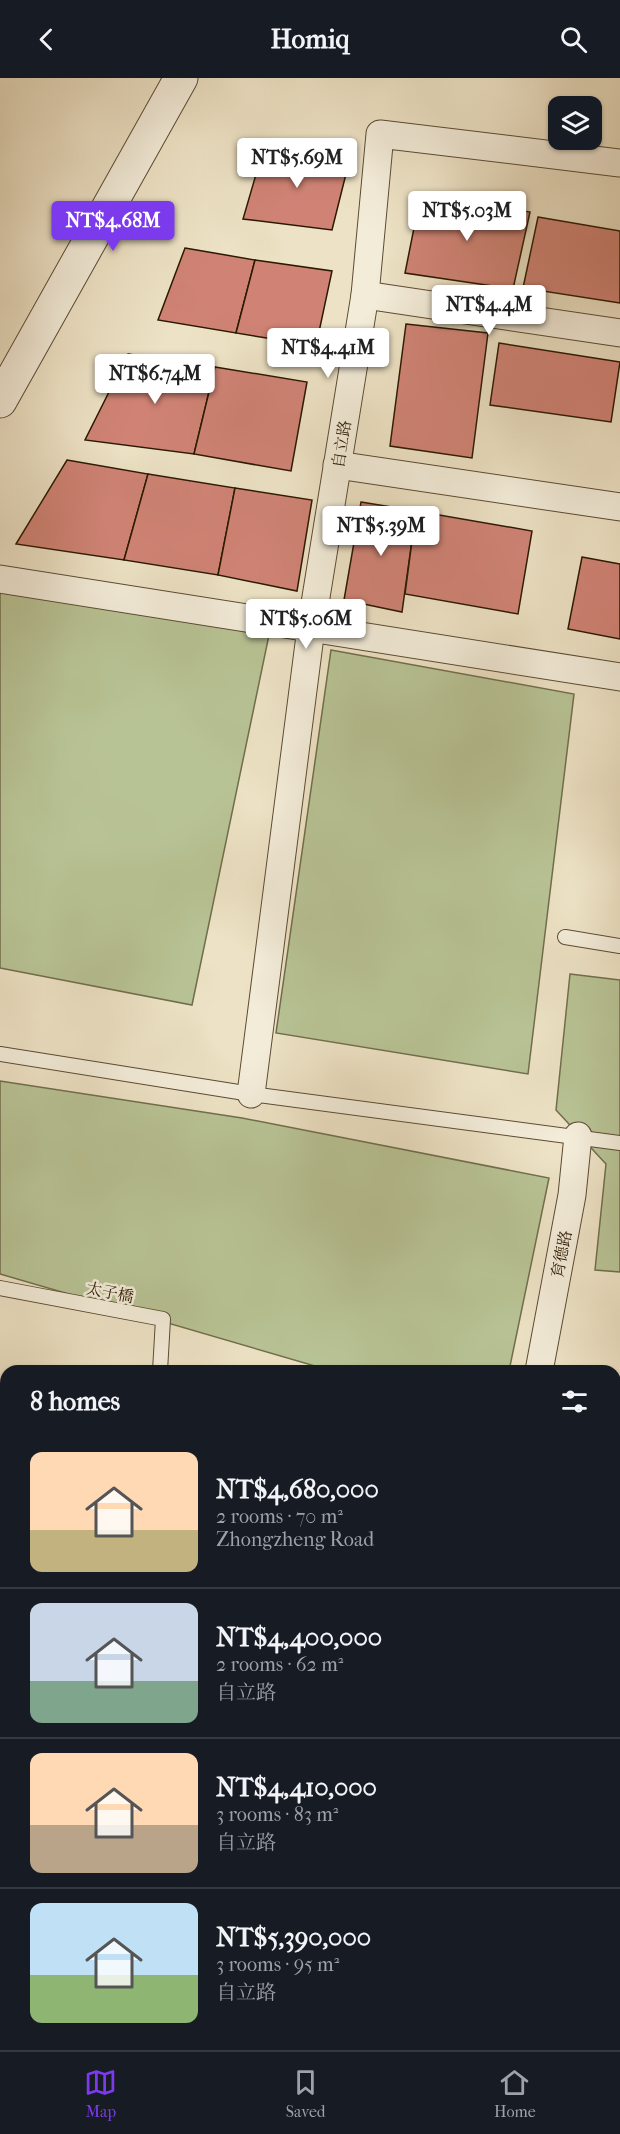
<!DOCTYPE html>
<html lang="en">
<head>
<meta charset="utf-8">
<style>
  body { margin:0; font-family:"IM FELL French Canon","Noto Serif TC",serif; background:#20242c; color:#f1f3f6; height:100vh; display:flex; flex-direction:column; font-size:22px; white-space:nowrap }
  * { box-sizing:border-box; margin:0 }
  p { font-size:20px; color:#9ea1a6 }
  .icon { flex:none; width:33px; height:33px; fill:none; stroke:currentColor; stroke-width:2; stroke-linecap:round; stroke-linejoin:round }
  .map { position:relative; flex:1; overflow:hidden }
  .sheet { position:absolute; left:0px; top:1287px; width:621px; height:686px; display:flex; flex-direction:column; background:#171b24; border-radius:18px 18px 0 0; box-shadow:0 2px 4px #0004 }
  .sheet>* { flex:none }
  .tools { position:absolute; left:548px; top:18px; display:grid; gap:12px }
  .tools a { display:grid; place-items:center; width:54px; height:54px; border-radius:12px; background:#171b24; box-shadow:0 2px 4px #0004; font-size:30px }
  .price { position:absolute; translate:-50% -51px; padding:0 14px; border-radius:6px; background:#fff; color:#222; font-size:20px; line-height:39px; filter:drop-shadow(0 2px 3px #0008) }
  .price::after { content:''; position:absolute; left:50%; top:36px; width:18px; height:14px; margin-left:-9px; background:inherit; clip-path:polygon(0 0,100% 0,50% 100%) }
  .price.active { background:#7c3aed; color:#fff }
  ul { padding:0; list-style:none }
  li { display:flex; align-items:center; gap:18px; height:150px; padding:0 30px }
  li+li { border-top:2px solid #363941 }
  li span { display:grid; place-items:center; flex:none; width:168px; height:120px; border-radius:12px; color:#555 }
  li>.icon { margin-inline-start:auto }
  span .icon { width:72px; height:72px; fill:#fffc; stroke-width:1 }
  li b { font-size:26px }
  h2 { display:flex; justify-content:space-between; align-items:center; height:72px; padding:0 30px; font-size:26px }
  header { display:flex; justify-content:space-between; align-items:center; height:78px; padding:0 30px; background:#171b24; font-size:27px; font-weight:800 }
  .menu { display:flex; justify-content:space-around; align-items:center; height:84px; border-top:2px solid #363941; background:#171b24; font-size:16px; color:#9ea1a6 }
  .menu a { display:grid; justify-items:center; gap:3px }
  .menu .active { color:#7c3aed }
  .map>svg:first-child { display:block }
  .green { fill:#b8c395; stroke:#716e4c; stroke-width:1.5 }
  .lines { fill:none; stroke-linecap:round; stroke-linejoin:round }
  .river { stroke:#9fbac0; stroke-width:57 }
  .building { fill:#d08375; stroke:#2a1902; stroke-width:1.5 }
  .service-casing { stroke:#5b4b33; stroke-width:16 }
  .minor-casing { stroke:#5b4b33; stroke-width:29 }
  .tertiary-casing { stroke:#5b4b33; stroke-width:35 }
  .service { stroke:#f3ecd9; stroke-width:14 }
  .minor { stroke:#f3ecd9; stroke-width:27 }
  .tertiary { stroke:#f3ecd9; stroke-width:33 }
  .labels { text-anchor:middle; stroke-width:5; stroke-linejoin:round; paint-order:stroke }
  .street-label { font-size:16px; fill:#2a1902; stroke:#f3ecd9 }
</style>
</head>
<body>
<header><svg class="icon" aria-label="back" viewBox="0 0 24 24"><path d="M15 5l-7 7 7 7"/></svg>Homiq<svg class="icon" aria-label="search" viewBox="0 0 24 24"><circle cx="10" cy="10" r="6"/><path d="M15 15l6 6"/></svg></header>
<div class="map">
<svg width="620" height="1972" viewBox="0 0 620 1972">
  <rect width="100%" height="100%" fill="#ede2c5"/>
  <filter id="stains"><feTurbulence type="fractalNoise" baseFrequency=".00333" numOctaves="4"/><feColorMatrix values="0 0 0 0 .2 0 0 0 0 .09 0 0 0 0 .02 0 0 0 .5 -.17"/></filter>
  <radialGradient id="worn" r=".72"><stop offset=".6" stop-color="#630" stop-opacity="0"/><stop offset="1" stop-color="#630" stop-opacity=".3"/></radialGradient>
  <g class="green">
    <polygon points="0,510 269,557 192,927 0,890"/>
    <polygon points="331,572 574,616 528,996 276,955"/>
    <polygon points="570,896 620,902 620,1194 595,1192 606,1086 556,1032"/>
    <polygon points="0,1003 242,1040 549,1100 509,1293 332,1293 0,1196"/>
    <polygon points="615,1572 620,1574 620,1972 415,1972 419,1966 615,1966"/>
  </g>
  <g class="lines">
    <g class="river">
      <polyline points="615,1529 620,1531"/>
      <polyline points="308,1972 316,1966"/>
    </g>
  </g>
  <g class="building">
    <polygon points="264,69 350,80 332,152 243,141"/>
    <polygon points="421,115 530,134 513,211 405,195"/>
    <polygon points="538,139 620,153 620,225 523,210"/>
    <polygon points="185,170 255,182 236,255 158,242"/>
    <polygon points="255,182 332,193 316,268 236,255"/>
    <polygon points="406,246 488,255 472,380 390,368"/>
    <polygon points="499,265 620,284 611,344 490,327"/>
    <polygon points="128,276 215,289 194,376 85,362"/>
    <polygon points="215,289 307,304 291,393 194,376"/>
    <polygon points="67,382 148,396 124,482 16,466"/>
    <polygon points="148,396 235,410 218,497 124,482"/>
    <polygon points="235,410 312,422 297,513 218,497"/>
    <polygon points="361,424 416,433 402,534 344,522"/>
    <polygon points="416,433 532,453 518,536 405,516"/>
    <polygon points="582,479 620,486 620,561 568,551"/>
  </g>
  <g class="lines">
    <defs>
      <g id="service">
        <polyline points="565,859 620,868"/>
        <polyline points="0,976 251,1016 620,1065"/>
        <polyline points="0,1210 163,1241 160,1293"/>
        <polyline points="0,1458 6,1461"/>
        <polyline points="0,1648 6,1638"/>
        <polyline points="0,1701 6,1706"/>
      </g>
      <g id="minor">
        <polyline points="365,217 620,255"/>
        <polyline points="337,387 620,429"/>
        <polyline points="0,501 620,599"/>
        <polyline points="251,1016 311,550 365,217 380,56 620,85"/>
        <polyline points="539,1293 572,1117 578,1058"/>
        <polyline points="373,1972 376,1966"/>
      </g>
      <polyline id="tertiary" points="0,323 181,0"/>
    </defs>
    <use href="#service" class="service-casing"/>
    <use href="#minor" class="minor-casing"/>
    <use href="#tertiary" class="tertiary-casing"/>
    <use href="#service" class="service"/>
    <use href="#minor" class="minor"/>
    <use href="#tertiary" class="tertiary"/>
  </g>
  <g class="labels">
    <g class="street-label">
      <text transform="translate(341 366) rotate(-81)" y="6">自立路</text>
      <text transform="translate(561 1176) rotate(-79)" y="6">育德路</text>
      <text transform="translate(110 1214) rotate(11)" y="6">太子橋</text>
    </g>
  </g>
  <rect width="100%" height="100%" filter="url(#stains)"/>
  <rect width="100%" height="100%" fill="url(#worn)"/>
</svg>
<div class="tools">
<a><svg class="icon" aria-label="layers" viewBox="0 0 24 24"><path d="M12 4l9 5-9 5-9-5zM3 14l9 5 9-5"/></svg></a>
</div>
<b class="price" style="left:297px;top:111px">NT$5.69M</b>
<b class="price" style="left:467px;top:164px">NT$5.03M</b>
<b class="price active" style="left:113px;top:174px">NT$4.68M</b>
<b class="price" style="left:489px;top:258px">NT$4.4M</b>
<b class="price" style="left:328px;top:301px">NT$4.41M</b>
<b class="price" style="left:155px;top:327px">NT$6.74M</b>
<b class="price" style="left:381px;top:479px">NT$5.39M</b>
<b class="price" style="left:306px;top:572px">NT$5.06M</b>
<section class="sheet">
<h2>8 homes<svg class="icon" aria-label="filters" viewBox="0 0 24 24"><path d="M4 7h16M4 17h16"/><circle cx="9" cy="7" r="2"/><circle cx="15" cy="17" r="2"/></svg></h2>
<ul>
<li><span style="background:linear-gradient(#ffd9b3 65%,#c2b280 0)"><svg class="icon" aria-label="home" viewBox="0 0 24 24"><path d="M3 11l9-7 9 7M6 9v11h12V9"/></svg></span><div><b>NT$4,680,000</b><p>2 rooms · 70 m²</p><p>Zhongzheng Road</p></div></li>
<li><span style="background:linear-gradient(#c9d6e8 65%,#7fa58c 0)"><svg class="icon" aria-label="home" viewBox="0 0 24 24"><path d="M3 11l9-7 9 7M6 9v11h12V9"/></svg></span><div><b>NT$4,400,000</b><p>2 rooms · 62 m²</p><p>自立路</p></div></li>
<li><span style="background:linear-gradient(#ffd9b3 60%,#b9a48a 0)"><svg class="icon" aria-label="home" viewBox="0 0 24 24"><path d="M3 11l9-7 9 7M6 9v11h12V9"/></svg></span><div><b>NT$4,410,000</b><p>3 rooms · 83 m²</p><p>自立路</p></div></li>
<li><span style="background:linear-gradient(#bfe0f5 60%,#8fb573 0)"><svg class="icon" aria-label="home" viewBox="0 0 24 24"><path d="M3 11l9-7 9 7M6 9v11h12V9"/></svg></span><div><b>NT$5,390,000</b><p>3 rooms · 95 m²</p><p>自立路</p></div></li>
</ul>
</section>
</div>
<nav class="menu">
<a class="active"><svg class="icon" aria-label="map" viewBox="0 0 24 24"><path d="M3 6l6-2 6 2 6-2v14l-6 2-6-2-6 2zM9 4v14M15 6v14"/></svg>Map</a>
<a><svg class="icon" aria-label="saved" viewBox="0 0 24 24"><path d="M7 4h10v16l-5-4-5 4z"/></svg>Saved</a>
<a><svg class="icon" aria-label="home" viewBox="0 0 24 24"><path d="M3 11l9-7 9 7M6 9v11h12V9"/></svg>Home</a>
</nav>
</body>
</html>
